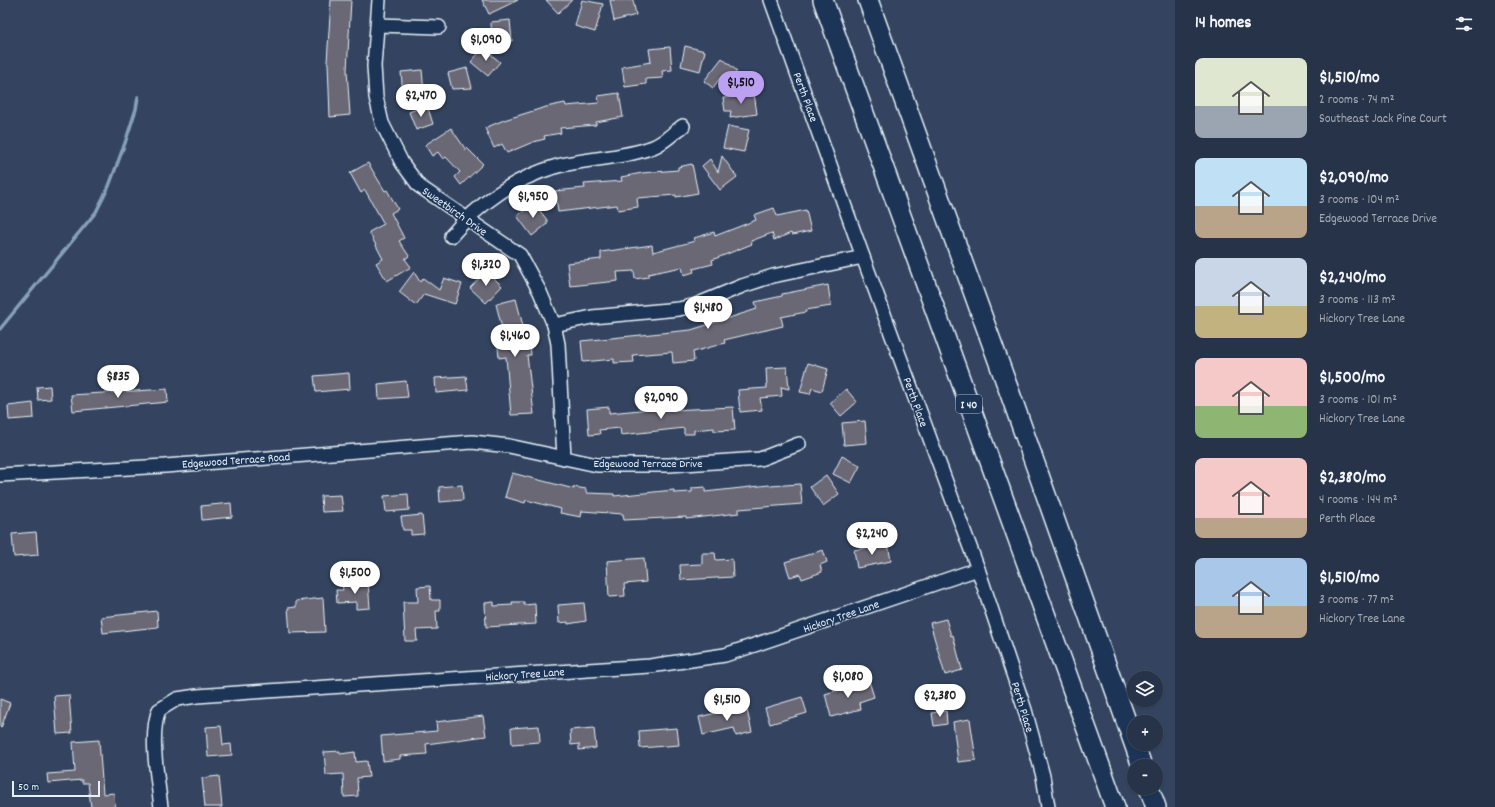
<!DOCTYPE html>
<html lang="en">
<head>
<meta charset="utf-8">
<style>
  body { margin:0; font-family:Dekko,sans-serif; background:#333f52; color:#f1f3f6; height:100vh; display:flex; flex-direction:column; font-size:15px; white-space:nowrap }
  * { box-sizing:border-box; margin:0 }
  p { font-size:13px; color:#a4aab4 }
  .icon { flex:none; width:22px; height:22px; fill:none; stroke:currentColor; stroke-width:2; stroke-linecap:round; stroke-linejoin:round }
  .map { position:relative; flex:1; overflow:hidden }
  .drawer { display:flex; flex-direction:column; background:#273348; width:320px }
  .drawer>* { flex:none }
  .buttons { position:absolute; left:1127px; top:671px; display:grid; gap:8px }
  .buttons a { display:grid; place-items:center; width:36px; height:36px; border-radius:50%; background:#273348; box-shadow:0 1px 3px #0004,0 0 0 1px #434e60; font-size:20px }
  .scale { position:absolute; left:12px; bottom:10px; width:88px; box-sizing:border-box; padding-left:4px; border:2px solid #e8f1f8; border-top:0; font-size:11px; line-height:14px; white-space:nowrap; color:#e8f1f8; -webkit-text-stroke:3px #1d3557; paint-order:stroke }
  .price { position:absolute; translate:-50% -34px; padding:0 9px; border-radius:14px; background:#fff; color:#222; font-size:13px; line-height:26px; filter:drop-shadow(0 1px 2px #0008) }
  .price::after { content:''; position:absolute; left:50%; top:24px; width:12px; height:9px; margin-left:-6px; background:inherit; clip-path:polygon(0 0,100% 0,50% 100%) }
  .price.active { background:#bca0f2; color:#111 }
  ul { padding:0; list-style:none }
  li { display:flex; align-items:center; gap:12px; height:100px; padding:0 20px }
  li span { display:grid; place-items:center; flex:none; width:112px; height:80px; border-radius:8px; color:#555 }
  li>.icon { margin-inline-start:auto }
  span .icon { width:48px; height:48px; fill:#fffc; stroke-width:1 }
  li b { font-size:17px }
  h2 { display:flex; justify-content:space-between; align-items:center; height:48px; padding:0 20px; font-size:17px }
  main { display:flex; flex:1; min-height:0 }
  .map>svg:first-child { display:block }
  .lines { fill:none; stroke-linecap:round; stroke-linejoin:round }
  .stream { stroke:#87a0b8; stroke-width:3.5 }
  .building { fill:#6a6774; stroke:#e8f1f8 }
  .minor-casing { stroke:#e8f1f8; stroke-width:16 }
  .highway-casing { stroke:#e8f1f8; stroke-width:22 }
  .minor { stroke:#1d3557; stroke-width:13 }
  .highway { stroke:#1d3557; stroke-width:19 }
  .labels { text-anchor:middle; stroke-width:3; stroke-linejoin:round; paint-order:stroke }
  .shield { fill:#1d3557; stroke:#abb9c8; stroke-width:1 }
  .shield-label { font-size:11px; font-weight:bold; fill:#e8f1f8 }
  .street-label { font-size:12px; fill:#e8f1f8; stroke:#1d3557 }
</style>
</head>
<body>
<main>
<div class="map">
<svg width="1175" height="807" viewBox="0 0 1175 807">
  <rect width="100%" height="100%" fill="#344460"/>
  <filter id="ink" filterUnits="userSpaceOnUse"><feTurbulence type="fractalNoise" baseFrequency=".025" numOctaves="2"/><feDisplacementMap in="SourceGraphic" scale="8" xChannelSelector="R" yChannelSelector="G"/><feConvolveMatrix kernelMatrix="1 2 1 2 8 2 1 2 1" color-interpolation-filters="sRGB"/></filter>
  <g filter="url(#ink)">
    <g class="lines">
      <polyline class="stream" points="0,329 96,212 109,186 125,143 136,109 138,97"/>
    </g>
    <g class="building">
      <polygon points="331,0 351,0 347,70 350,115 330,117 328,63 327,62"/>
      <polygon points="482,0 518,0 489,14"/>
      <polygon points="546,0 572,0 558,13"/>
      <polygon points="582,0 603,4 595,32 575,26"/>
      <polygon points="610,0 633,0 636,15 614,21"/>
      <polygon points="510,20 512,41 492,43 491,22"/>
      <polygon points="685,46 705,51 700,71 681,66"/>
      <polygon points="670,47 672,70 662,71 663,78 646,79 646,84 625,87 622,67 651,62 649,49"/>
      <polygon points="483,48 500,62 488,76 471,62"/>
      <polygon points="722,58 737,71 722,90 720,78 713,88 704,81"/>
      <polygon points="467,68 472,88 452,89 448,73"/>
      <polygon points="422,70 424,92 403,94 401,72"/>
      <polygon points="619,93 623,117 596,122 596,125 560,128 561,133 544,136 545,139 533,142 507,153 502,144 494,148 485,128 504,120 546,107 565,103 566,106 599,103 598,96"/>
      <polygon points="754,93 757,114 730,118 731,111 725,111 723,98"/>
      <polygon points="427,105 433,124 416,130 409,112"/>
      <polygon points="728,126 749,130 744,152 723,148"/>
      <polygon points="451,128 466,150 467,148 483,164 461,185 455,177 460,172 446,157 443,159 438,152 432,156 425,145"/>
      <polygon points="722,156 737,177 720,190 702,166 710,159 718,172"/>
      <polygon points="368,163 385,191 387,190 398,209 391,213 404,238 399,241 409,256 405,259 411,267 387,281 376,263 383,259 369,232 384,224 365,190 361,193 350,173"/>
      <polygon points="692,164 698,193 676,197 676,195 637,198 638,207 618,210 617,205 558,212 555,191 585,188 584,184 622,181 621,177 642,173 678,170 678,167"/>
      <polygon points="534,203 547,220 547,224 532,236 517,216"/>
      <polygon points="774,208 777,216 806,210 811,231 792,235 791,233 774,240 772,233 751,241 752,244 712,260 713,264 693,269 694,272 684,275 682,267 648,274 648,277 635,279 634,271 617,272 618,281 570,286 567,263 601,259 601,252 652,245 653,252 695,241 694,238 714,232 715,236 756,220 754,215"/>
      <polygon points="486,271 502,286 486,303 470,288"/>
      <polygon points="414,272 420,282 423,278 439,290 444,278 462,284 455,304 424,294 416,305 399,292"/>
      <polygon points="828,285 831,306 806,310 806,312 781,317 783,326 724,340 725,343 693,352 694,361 673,363 672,352 633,355 634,362 614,363 614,359 583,362 581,341 691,330 757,309 755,302 782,296 782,294"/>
      <polygon points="516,299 523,326 525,345 530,344 531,355 527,355 534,414 511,415 506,357 499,358 497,336 504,336 496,304"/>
      <polygon points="808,363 828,369 822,391 812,388 810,394 800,392"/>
      <polygon points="787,367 789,389 781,387 782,396 760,398 762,410 740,412 738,390 767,388 766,368"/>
      <polygon points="349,373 350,389 316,392 314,376"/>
      <polygon points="466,376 468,390 436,393 435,378"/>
      <polygon points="406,381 408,397 379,399 378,384"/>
      <polygon points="50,386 51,399 38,400 37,387"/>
      <polygon points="167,389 168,402 73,411 71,395"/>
      <polygon points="846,389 857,402 841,416 830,403"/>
      <polygon points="33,403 34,418 9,420 8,406"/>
      <polygon points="671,405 672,410 733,407 735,430 714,431 714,428 694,430 694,434 684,434 684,428 621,435 620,428 599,430 600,434 589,435 587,409 609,407 609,413 651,409 651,407"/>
      <polygon points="865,421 867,443 844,445 842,423"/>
      <polygon points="842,456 860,466 851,483 833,474"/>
      <polygon points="512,473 574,489 574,487 586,489 586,493 614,494 614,496 674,490 674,493 692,492 692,488 705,487 705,492 769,485 770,486 800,484 802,504 739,509 739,513 686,519 686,517 624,520 623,514 582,511 581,517 560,513 561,509 526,500 525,503 505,497"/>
      <polygon points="826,475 839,494 823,506 810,487"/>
      <polygon points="462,485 463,500 440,502 439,487"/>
      <polygon points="408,494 409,510 386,512 384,496"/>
      <polygon points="341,495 343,511 322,512 321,496"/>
      <polygon points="231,503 232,517 202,520 201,506"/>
      <polygon points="422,515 424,534 411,535 411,530 403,530 401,517"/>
      <polygon points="36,532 38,555 14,557 12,534"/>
      <polygon points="888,544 891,561 857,568 854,550"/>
      <polygon points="823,550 827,562 820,565 822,572 802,579 800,574 790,577 785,562"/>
      <polygon points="702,553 715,553 716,560 732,559 733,577 681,580 680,565 702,564"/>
      <polygon points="644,558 646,582 624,584 625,596 609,597 607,561"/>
      <polygon points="368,582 370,608 356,609 356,602 337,603 336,590 343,590 342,584"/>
      <polygon points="430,586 431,600 440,600 440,611 436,611 437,629 416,630 417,641 405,641 403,602 418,602 417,587"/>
      <polygon points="323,598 325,632 290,633 288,608 296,607 296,601"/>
      <polygon points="494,602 494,606 513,605 512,602 524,602 524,605 535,604 536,624 486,627 485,603"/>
      <polygon points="584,603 586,621 568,624 568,622 559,623 558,605"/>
      <polygon points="157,611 158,627 103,633 101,617"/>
      <polygon points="946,619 951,636 953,635 962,670 945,675 930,623"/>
      <polygon points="869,681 874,697 859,702 861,709 831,717 825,694"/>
      <polygon points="69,695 72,733 57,734 54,696"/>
      <polygon points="802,697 807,713 770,724 765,708"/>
      <polygon points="0,699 10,703 1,728 0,727"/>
      <polygon points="746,706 752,732 736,736 734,728 703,735 699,717"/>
      <polygon points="946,711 947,724 934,726 932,713"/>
      <polygon points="483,716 486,736 426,744 427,754 400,756 400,759 383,761 381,736 437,731 436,722"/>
      <polygon points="970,719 976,760 958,762 953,722"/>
      <polygon points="221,726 223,745 231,744 232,755 208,757 206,727"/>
      <polygon points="539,726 540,742 512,744 511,728"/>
      <polygon points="594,728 596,748 579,750 579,744 571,745 570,730"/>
      <polygon points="677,728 679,745 640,748 639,731"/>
      <polygon points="99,740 103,794 114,793 115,807 91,807 88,783 82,783 82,780 48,783 47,774 75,772 73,742"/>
      <polygon points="340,751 340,754 355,752 356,762 367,761 369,777 357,778 358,796 344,797 343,774 326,775 324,752"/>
      <polygon points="219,776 222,807 205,807 202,778"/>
    </g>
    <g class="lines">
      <defs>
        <g id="minor">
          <polyline points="379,0 374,66 376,97 382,123 402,163 419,186 520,255 540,292 554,325 558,344 564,458"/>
          <polyline points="771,0 863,257 978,569 1025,710 1043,776 1048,807"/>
          <polyline points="378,25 439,27"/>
          <path d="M451,236C478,204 514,179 554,167C586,158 621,159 653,147C664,143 674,132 683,126"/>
          <polyline points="554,325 592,317 679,309 696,305 742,286 773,276 863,257"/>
          <polyline points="0,475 165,466 472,442 509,446 597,465 669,465 760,459 799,444"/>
          <path d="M161,807C158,781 149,734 159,710L177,699L197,696L252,692L650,666L725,655L978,569"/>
        </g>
        <g id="highway">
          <polyline points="823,0 1115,807"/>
          <polyline points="868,0 1012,399 1142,766"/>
          <polyline points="1149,788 1156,807"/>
        </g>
      </defs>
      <use href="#minor" class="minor-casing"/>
      <use href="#highway" class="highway-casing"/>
      <use href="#minor" class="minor"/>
      <use href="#highway" class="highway"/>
    </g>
  </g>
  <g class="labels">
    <rect class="shield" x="956" y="395" width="26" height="18" rx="3"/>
    <g class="shield-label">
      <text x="969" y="408">I 40</text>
    </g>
    <g class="street-label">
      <text transform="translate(806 97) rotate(70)" y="4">Perth Place</text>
      <text transform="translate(455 211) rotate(35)" y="4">Sweetbirch Drive</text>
      <text transform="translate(916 402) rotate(70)" y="4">Perth Place</text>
      <text transform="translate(236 460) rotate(-4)" y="4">Edgewood Terrace Road</text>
      <text x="648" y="467">Edgewood Terrace Drive</text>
      <text transform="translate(841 616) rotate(-19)" y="4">Hickory Tree Lane</text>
      <text transform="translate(525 674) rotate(-4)" y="4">Hickory Tree Lane</text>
      <text transform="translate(1023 707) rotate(73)" y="4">Perth Place</text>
    </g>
  </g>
</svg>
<div class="buttons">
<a><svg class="icon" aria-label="layers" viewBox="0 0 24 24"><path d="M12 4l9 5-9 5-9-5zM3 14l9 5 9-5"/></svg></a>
<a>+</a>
<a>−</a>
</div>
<div class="scale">50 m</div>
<b class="price" style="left:486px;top:62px">$1,090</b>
<b class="price active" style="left:741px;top:105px">$1,510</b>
<b class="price" style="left:421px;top:118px">$2,470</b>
<b class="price" style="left:533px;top:219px">$1,950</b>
<b class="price" style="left:486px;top:287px">$1,320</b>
<b class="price" style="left:708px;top:330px">$1,480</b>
<b class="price" style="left:515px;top:358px">$1,460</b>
<b class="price" style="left:118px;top:399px">$835</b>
<b class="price" style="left:661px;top:420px">$2,090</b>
<b class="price" style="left:872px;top:556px">$2,240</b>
<b class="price" style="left:355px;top:595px">$1,500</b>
<b class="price" style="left:848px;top:699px">$1,080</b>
<b class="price" style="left:940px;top:718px">$2,380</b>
<b class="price" style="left:727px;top:722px">$1,510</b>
</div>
<section class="drawer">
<h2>14 homes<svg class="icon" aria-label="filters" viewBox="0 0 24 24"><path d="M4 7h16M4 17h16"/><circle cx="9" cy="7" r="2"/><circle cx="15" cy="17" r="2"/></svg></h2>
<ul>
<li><span style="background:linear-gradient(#dfe7d0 60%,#9aa5b1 0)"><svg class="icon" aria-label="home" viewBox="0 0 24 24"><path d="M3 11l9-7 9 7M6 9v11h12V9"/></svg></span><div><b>$1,510/mo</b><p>2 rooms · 74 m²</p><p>Southeast Jack Pine Court</p></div></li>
<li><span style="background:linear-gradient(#bfe0f5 60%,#b9a48a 0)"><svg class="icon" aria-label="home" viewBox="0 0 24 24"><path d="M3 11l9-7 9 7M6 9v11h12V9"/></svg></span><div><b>$2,090/mo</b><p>3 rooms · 104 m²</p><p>Edgewood Terrace Drive</p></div></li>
<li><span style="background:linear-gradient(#c9d6e8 60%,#c2b280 0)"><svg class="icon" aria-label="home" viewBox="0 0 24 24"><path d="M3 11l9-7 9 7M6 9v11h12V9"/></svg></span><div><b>$2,240/mo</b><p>3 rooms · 113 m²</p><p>Hickory Tree Lane</p></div></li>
<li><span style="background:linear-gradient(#f6c9c9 60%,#8fb573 0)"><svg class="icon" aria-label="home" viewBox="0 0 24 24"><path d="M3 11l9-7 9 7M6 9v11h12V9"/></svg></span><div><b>$1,500/mo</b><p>3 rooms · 101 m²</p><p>Hickory Tree Lane</p></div></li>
<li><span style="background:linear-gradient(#f6c9c9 75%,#b9a48a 0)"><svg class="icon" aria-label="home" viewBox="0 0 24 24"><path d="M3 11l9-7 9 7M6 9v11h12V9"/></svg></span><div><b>$2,380/mo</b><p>4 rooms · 144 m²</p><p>Perth Place</p></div></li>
<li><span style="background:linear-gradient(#a9c7e8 60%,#b9a48a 0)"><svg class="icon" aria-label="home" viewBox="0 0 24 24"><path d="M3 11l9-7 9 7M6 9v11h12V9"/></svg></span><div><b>$1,510/mo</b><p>3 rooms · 77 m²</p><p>Hickory Tree Lane</p></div></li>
</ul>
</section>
</main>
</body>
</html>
